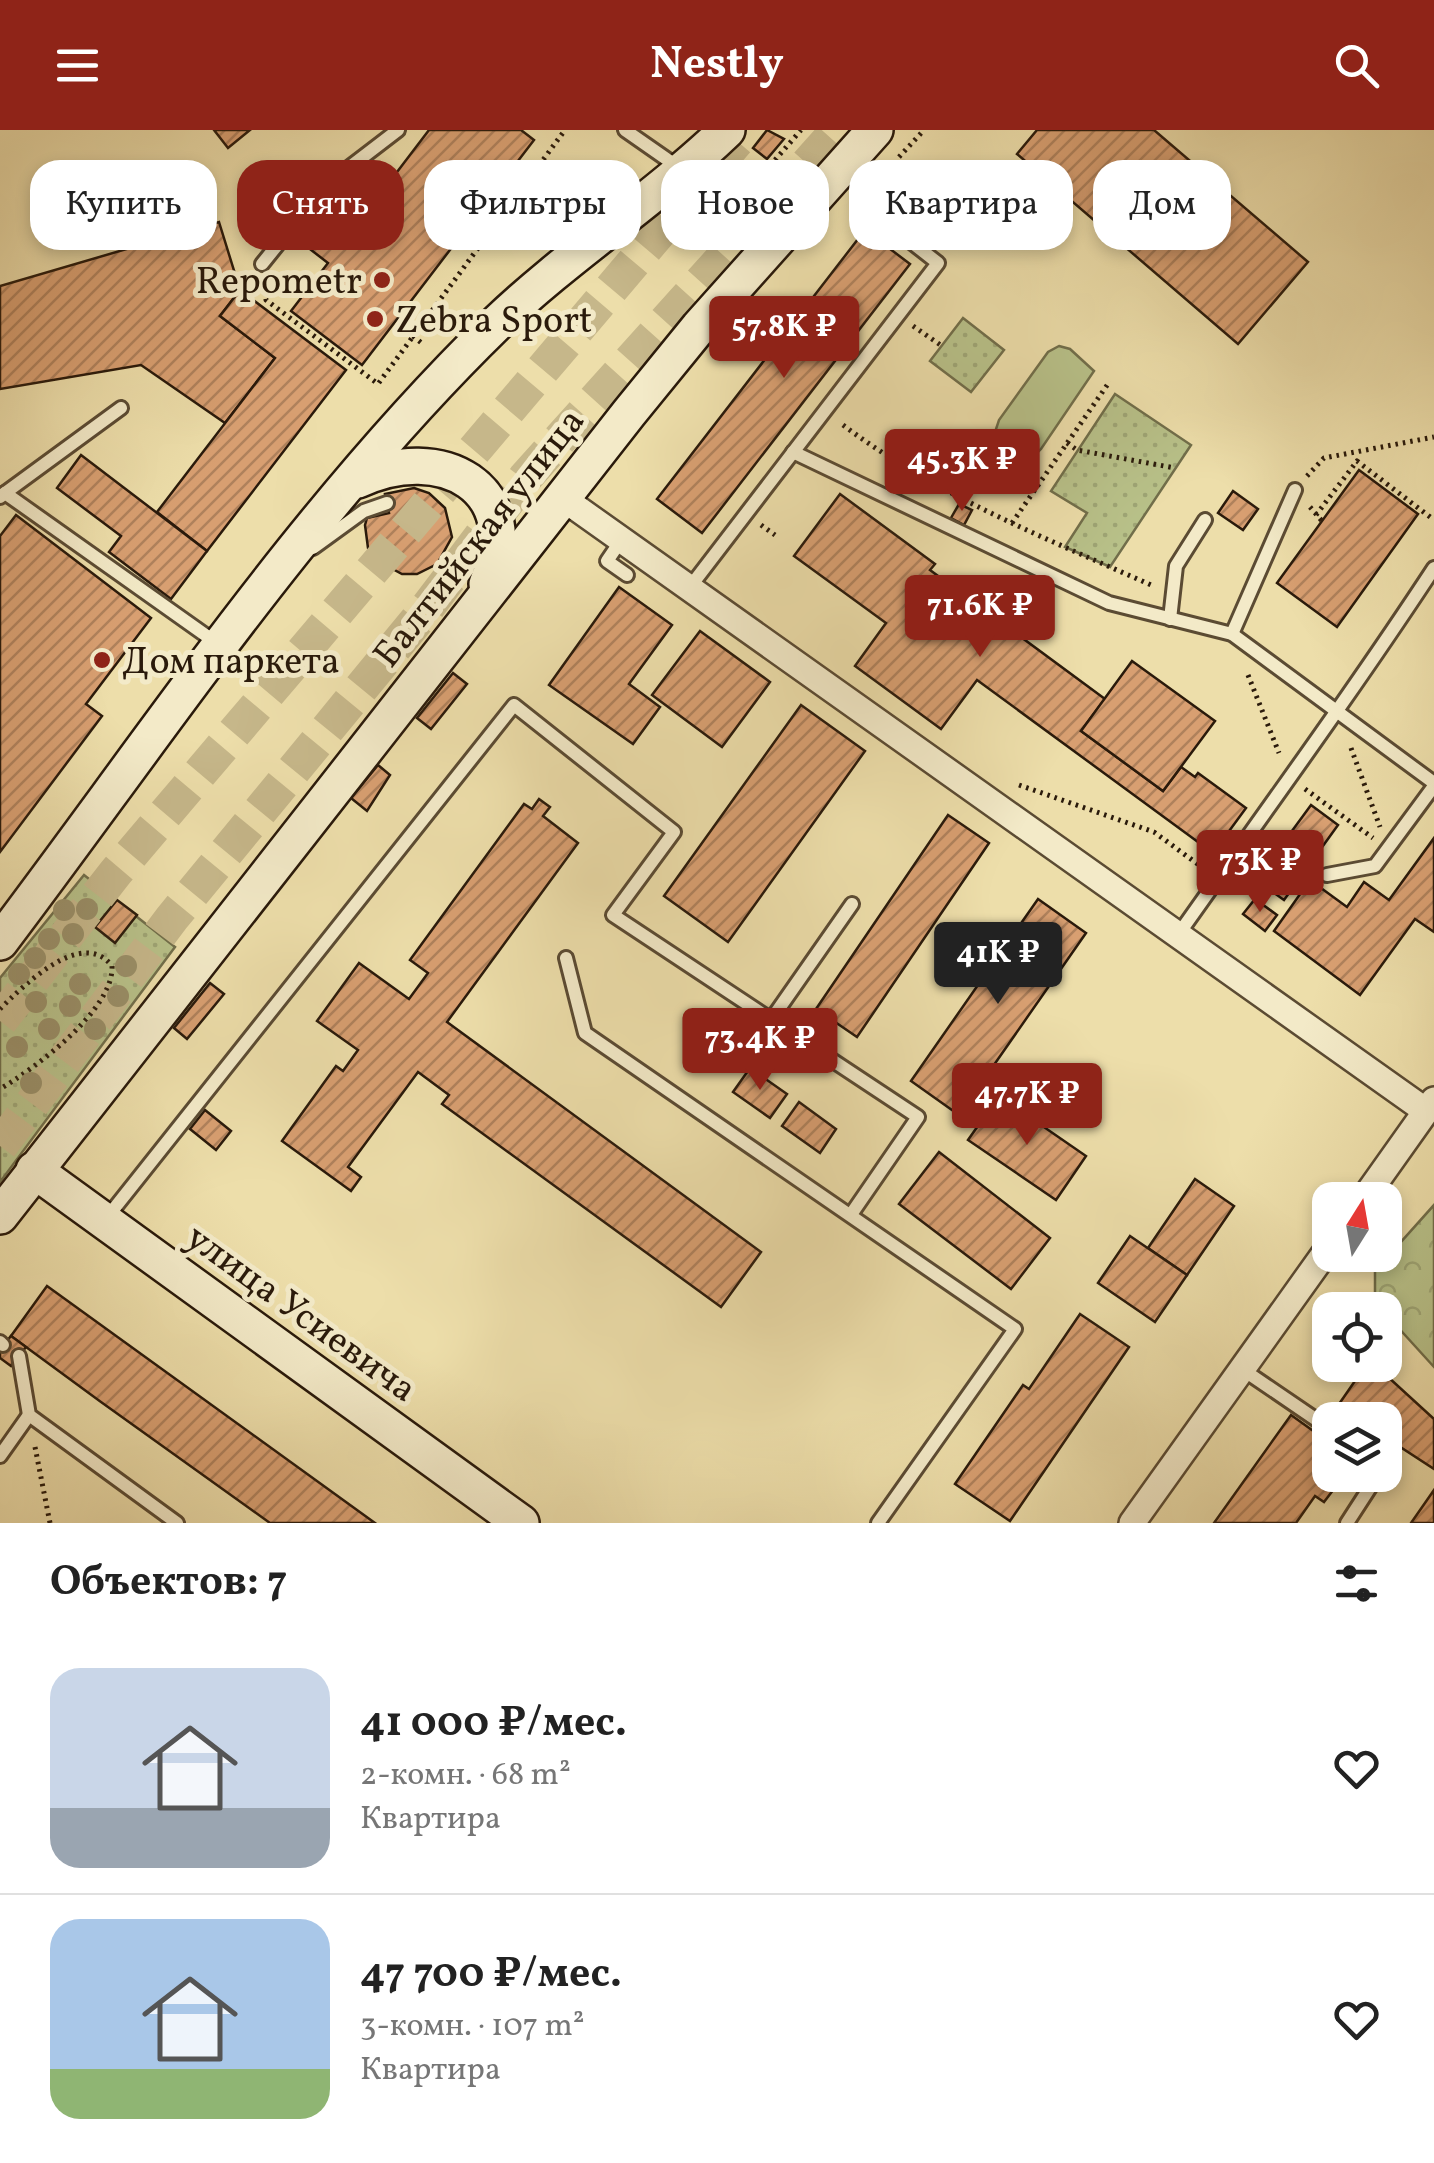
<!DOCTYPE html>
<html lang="ru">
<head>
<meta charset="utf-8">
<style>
  body { margin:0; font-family:Vollkorn,serif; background:#f2f2f2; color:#222; height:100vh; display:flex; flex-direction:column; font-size:38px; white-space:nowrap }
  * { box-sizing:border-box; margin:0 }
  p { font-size:32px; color:#767676 }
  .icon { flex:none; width:55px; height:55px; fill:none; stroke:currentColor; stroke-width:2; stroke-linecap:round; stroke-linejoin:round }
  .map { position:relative; height:1393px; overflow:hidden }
  .panel { display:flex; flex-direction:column; background:#fff; flex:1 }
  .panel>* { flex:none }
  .top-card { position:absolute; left:30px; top:30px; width:1375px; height:90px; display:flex; gap:20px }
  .needle { width:65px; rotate:11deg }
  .fabs { position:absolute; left:1312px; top:1052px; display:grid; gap:20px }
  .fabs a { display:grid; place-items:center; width:90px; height:90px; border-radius:20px; background:#fff; box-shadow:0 5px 15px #0003; font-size:50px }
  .price { position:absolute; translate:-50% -85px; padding:0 22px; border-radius:10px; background:#8f2418; color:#fff; font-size:32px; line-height:65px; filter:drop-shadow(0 2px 5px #0008) }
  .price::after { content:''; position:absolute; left:50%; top:60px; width:30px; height:22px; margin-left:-15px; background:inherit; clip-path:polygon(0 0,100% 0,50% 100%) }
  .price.active { background:#222; color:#fff }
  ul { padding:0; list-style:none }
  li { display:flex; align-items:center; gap:30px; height:250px; padding:0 50px }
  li+li { border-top:2px solid #e0e0e0 }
  li span { display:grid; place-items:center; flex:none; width:280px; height:200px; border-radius:30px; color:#555 }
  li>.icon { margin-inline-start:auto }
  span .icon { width:120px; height:120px; fill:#fffc; stroke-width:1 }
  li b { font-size:42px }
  h2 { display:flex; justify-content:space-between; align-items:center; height:120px; padding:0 50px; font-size:42px }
  .pill { padding:0 35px; border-radius:30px; background:#fff; box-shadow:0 5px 15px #0003; font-size:35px; line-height:90px }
  .pill.active { background:#8f2418; color:#fff }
  header { display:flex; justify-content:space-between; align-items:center; height:130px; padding:0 50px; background:#8f2418; color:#fff; font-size:45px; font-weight:700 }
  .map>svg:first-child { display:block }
  .grass { fill:#b8c189; stroke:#716e4a; stroke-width:2.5 }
  .forest { fill:url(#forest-crowns); stroke:#716e4a; stroke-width:2.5 }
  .park { fill:url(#park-dots); stroke:#716e4a; stroke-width:2.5 }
  .building { fill:url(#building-hatch); stroke:#2a1a0b; stroke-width:2.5 }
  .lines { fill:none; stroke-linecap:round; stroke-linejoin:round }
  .secondary-tunnel { stroke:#c6b78a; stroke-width:35; stroke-dasharray:35 18; stroke-linecap:butt }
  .lane-casing { stroke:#5b4b33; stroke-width:18 }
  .street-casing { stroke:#5b4b33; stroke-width:30 }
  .secondary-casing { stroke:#2a1a0b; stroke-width:40 }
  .path { stroke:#2a1a0b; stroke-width:5; stroke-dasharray:2.5 5; stroke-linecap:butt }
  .lane { stroke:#f3eac8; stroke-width:12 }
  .street { stroke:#f3eac8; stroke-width:25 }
  .secondary { stroke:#f3eac8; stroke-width:35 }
  .tree { fill:#998e67 }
  .poi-dot { fill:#8f2418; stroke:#f3eac8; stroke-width:4 }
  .labels { text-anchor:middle; stroke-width:10; stroke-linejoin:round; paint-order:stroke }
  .poi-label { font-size:38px; fill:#2a1a0b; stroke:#f3eac8; text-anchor:start }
  .street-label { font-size:38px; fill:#2a1a0b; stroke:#f3eac8 }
</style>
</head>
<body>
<header><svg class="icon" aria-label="menu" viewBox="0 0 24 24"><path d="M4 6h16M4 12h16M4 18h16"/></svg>Nestly<svg class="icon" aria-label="search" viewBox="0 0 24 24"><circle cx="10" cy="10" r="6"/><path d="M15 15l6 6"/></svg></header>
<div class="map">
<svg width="1434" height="1393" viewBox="0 0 1434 1393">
  <defs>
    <pattern id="forest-crowns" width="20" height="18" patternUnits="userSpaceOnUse" patternTransform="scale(2.5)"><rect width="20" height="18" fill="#b8c189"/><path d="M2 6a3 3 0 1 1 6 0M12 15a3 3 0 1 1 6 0" fill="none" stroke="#9ea575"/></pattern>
    <pattern id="park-dots" width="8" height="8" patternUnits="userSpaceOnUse" patternTransform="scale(2.5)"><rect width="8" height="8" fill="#b8c189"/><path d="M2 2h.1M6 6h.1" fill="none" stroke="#9ea575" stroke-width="1.8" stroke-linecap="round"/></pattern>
    <pattern id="building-hatch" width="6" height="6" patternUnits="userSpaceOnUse" patternTransform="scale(2.5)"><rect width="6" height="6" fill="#d89f71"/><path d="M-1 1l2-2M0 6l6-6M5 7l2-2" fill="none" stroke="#af815b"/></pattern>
  </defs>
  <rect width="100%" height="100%" fill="#eddeaa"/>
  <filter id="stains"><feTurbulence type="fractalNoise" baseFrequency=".002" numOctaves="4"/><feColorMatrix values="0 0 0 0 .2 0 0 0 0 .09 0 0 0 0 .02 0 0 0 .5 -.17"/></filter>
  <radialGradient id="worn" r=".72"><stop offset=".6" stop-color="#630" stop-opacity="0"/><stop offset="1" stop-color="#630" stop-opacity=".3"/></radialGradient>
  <polygon class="grass" points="1059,216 1070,219 1094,241 1041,319 1033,327 1020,324 995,302 999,290 1048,222"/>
  <polygon class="forest" points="1434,1075 1434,1237 1375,1172 1375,1141"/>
  <g class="park">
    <polygon points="963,188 1004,220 971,262 930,231"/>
    <polygon points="1115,264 1191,315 1110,437 1065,417 1087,383 1051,361"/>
    <polygon points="84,745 175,817 0,1052 0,848"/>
  </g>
  <g class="building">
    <polygon points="214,0 250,0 228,18"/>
    <polygon points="429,0 521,0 534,10 362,235 291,181 328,133 293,106 327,61 362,88"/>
    <polygon points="767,0 784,9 767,29 753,18"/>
    <polygon points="1037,0 1154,0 1308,132 1238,214 1017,24"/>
    <polygon points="219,92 240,160 220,186 275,228 225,293 141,235 0,259 0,156"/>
    <polygon points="865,100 910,134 702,403 657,369"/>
    <polygon points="240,160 346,240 207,421 157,382 275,228 220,186"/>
    <polygon points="81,325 207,421 171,469 109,422 121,406 57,358"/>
    <polygon points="1359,340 1418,384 1337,497 1277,453"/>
    <polygon points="414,358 429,363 445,378 452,407 437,434 417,444 402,444 376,430 368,418 365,395 367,388 389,383 385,364"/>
    <polygon points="1233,361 1258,379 1243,400 1218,383"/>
    <polygon points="840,364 935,434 930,440 1105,569 1081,601 1163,661 1181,637 1195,647 1198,643 1246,678 1213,723 977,550 941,599 855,536 886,493 794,426"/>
    <polygon points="959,374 972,380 964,395 951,388"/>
    <polygon points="16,385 151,488 86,574 102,586 0,722 0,406"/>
    <polygon points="619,457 672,495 629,554 660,577 633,614 549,555"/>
    <polygon points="700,501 770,552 722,617 652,565"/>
    <polygon points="1132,531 1215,591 1163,661 1081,601"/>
    <polygon points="453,543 467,554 431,599 417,588"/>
    <polygon points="801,575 865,621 728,812 664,766"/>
    <polygon points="378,635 390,645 367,681 351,668"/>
    <polygon points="539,669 550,677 543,686 578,713 447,892 761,1122 721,1177 442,974 449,965 418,942 348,1037 361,1047 351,1061 282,1011 336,936 343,941 358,920 317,891 359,833 409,869 428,843 410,830 524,674 532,679"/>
    <polygon points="1311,675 1338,695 1284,770 1256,750"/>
    <polygon points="948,685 989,713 857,907 816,879"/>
    <polygon points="1434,708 1434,802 1415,789 1360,865 1274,801 1310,750 1347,777 1364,752 1389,770"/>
    <polygon points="1038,769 1086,803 959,985 911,951"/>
    <polygon points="1255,769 1277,785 1265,801 1243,784"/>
    <polygon points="117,770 137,785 115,813 95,797"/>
    <polygon points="210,853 224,864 187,909 174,898"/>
    <polygon points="750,938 787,964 770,988 733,962"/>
    <polygon points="999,966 1086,1026 1056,1070 968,1010"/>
    <polygon points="799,972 836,999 820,1023 782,996"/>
    <polygon points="205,980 231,1001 216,1020 190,999"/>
    <polygon points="939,1022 1050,1108 1011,1159 899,1074"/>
    <polygon points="1195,1049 1234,1076 1187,1145 1148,1118"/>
    <polygon points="1130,1106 1187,1145 1155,1192 1098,1153"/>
    <polygon points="47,1156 375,1393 270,1393 101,1272 11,1206"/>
    <polygon points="1080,1184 1129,1217 1010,1391 955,1354 1023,1255 1029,1259"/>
    <polygon points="11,1206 26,1217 11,1236 0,1228 0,1219"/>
    <polygon points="1366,1235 1375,1235 1434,1289 1434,1339 1385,1307 1385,1290 1358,1290 1337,1277"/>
    <polygon points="1291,1285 1330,1313 1330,1345 1344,1345 1340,1351 1324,1372 1315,1366 1296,1393 1214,1393"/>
    <polygon points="1434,1360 1434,1393 1411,1393"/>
  </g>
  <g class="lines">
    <g class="secondary-tunnel">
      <polyline points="0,891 116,742 746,0"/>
      <polyline points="0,1016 172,788 427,478 525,348 838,0"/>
    </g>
    <defs>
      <g id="lane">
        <polyline points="625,0 678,37"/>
        <polyline points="262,134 325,56 398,0"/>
        <polyline points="793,322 1109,473 1232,504 1434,653"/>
        <polyline points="5,363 121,278"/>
        <polyline points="0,367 5,363 218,514"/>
        <polyline points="622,409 607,431 627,445"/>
        <polyline points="313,418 364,381 387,373"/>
        <polyline points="690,457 938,133 883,90"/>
        <polyline points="1170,489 1176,436 1205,390"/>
        <polyline points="1232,504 1295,360"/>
        <polyline points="1327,745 1375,736 1434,656"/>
        <path d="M1178,805C1264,683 1352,563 1434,438"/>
        <polyline points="566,828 585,903 1015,1199 878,1393"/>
        <polyline points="771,890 852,774"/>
        <polyline points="105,1090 514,575 674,702 613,785 918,987 852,1083"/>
        <polyline points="0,1212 3,1215"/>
        <polyline points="19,1226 29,1285 177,1393"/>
        <polyline points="1242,1239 1330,1299"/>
        <polyline points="0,1326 29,1285"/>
        <polyline points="1347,1393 1378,1345"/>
      </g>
      <g id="street">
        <polyline points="564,369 1426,981"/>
        <polyline points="1363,1070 1434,970"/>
        <polyline points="1132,1393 1330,1116"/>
      </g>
      <g id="secondary">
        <path d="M358,350C440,311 528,357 487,454"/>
        <path d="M0,812C158,603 307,378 496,194C568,125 654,70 727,0"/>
        <polyline points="34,1040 521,1393"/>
        <polyline points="0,1086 629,283 699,197 875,0"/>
      </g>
    </defs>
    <use href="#lane" class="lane-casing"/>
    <use href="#street" class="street-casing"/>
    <use href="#secondary" class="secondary-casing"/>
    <g class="path">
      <polyline points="899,27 924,0"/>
      <polyline points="775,30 801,0"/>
      <polyline points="524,57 564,83"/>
      <polyline points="264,154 266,170 378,254 565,0"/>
      <polyline points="913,196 942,216"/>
      <polyline points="413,206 424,215"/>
      <path d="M843,295C936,365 1045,408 1151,455"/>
      <polyline points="1067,313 1077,320 1175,338"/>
      <polyline points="1307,346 1324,328 1434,307"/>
      <polyline points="1310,377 1322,391"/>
      <polyline points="1316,385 1357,331 1434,390"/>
      <polyline points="1012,393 1110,251"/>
      <polyline points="761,395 775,405"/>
      <polyline points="1248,545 1279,623"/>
      <polyline points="1351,618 1380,697"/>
      <polyline points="1019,655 1154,702 1203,738"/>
      <polyline points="1305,659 1373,708"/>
      <path d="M0,879C23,856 82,797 112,836C114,880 34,939 0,959"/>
      <polyline points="35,1317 50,1393"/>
    </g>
    <use href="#lane" class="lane"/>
    <use href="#street" class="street"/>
    <use href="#secondary" class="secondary"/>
  </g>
  <g class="tree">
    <circle cx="87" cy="779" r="11"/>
    <circle cx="64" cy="780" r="11"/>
    <circle cx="73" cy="804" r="11"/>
    <circle cx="49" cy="809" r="11"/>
    <circle cx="35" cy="828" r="11"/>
    <circle cx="126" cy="836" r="11"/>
    <circle cx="19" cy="844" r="11"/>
    <circle cx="80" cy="854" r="11"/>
    <circle cx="118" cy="866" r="11"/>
    <circle cx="36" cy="872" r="11"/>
    <circle cx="70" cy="876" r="11"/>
    <circle cx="49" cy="899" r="11"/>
    <circle cx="95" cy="899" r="11"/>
    <circle cx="17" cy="917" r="11"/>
    <circle cx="31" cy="953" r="11"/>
  </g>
  <g class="poi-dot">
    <circle cx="382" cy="150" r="10"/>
    <circle cx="375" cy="189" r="10"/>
    <circle cx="102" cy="530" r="10"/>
  </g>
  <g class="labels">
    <g class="poi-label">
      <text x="362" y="163" text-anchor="end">Repometr</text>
      <text x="395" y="202">Zebra Sport</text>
      <text x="122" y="543">Дом паркета</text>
    </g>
    <g class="street-label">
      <text transform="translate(478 407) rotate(-52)" y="13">Балтийская улица</text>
      <text transform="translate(302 1182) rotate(36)" y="13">улица Усиевича</text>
    </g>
  </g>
  <rect width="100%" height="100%" filter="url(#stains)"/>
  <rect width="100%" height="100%" fill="url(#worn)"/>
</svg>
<div class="fabs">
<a><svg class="needle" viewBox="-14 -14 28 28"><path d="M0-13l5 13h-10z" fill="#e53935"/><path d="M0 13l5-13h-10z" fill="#767676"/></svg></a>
<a><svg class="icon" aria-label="locate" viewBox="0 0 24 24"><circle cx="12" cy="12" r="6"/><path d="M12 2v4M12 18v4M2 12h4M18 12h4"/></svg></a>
<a><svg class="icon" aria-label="layers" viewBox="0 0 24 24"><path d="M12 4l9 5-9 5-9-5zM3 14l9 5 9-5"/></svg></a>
</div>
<b class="price" style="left:784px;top:251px">57.8K ₽</b>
<b class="price" style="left:962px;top:384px">45.3K ₽</b>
<b class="price" style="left:980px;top:530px">71.6K ₽</b>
<b class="price" style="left:1260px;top:785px">73K ₽</b>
<b class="price active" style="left:998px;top:877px">41K ₽</b>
<b class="price" style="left:760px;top:963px">73.4K ₽</b>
<b class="price" style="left:1027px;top:1018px">47.7K ₽</b>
<div class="top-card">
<a class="pill">Купить</a>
<a class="pill active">Снять</a>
<a class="pill">Фильтры</a>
<a class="pill">Новое</a>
<a class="pill">Квартира</a>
<a class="pill">Дом</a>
</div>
</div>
<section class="panel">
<h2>Объектов: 7<svg class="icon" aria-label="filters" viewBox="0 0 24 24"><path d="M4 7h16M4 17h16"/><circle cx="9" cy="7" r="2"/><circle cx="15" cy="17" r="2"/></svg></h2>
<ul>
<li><span style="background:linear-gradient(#c9d6e8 70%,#9aa5b1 0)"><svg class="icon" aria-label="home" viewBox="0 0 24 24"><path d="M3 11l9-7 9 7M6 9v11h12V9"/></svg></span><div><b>41 000 ₽/мес.</b><p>2-комн. · 68 m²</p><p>Квартира</p></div><svg class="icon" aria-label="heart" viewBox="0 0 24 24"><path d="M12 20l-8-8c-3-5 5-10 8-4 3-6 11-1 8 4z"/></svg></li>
<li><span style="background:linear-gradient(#a9c7e8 75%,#8fb573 0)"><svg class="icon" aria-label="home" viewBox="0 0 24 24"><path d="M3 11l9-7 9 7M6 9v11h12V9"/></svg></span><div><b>47 700 ₽/мес.</b><p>3-комн. · 107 m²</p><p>Квартира</p></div><svg class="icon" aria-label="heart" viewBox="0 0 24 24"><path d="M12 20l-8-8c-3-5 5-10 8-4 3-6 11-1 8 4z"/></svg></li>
</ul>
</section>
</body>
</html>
